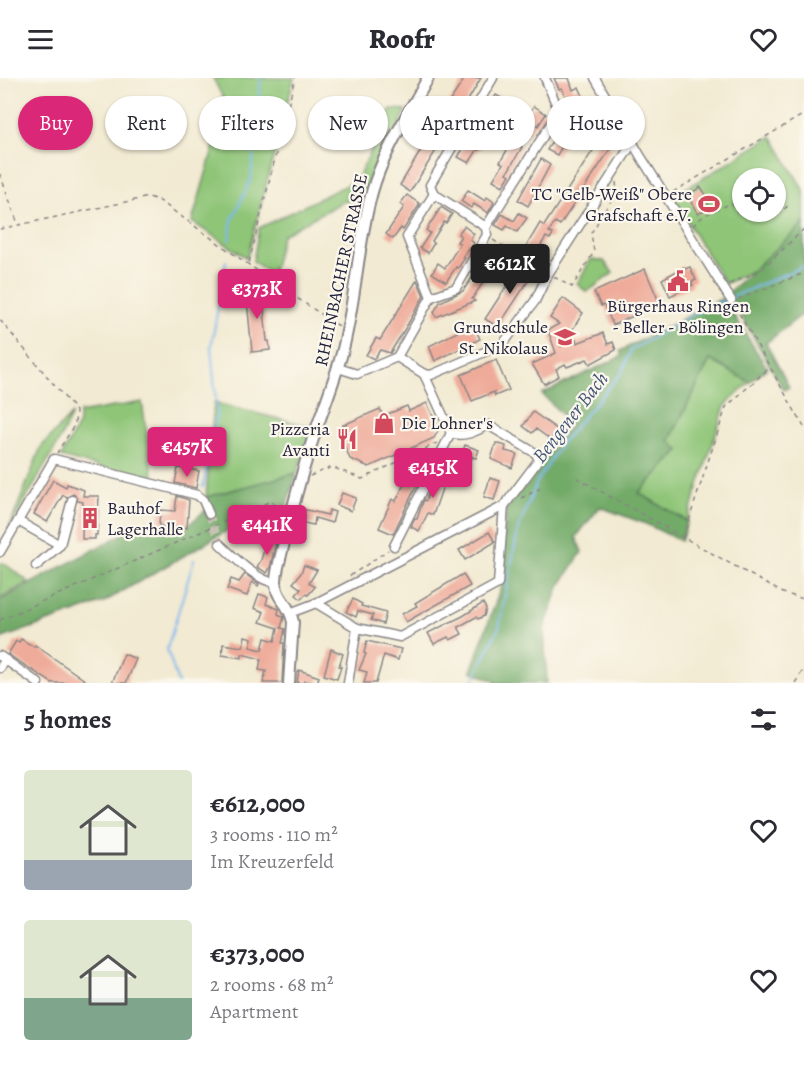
<!DOCTYPE html>
<html lang="en">
<head>
<meta charset="utf-8">
<style>
  body { margin:0; font-family:Alegreya,serif; background:#f7f7f7; color:#2b2b33; height:100vh; display:flex; flex-direction:column; font-size:22px; white-space:nowrap }
  * { box-sizing:border-box; margin:0 }
  p { font-size:20px; color:#7c7c81 }
  .icon { flex:none; width:33px; height:33px; fill:none; stroke:currentColor; stroke-width:2; stroke-linecap:round; stroke-linejoin:round }
  .map { position:relative; height:605px; overflow:hidden }
  .details { display:flex; flex-direction:column; background:#fff; flex:1 }
  .details>* { flex:none }
  .banner { position:absolute; left:18px; top:18px; width:768px; height:54px; display:flex; gap:12px }
  .buttons { position:absolute; left:732px; top:90px; display:grid; gap:12px }
  .buttons a { display:grid; place-items:center; width:54px; height:54px; border-radius:50%; background:#fff; box-shadow:0 2px 4px #0004; font-size:30px }
  .price { position:absolute; translate:-50% -51px; padding:0 14px; border-radius:6px; background:#db2777; color:#fff; font-size:20px; line-height:39px; filter:drop-shadow(0 2px 3px #0008) }
  .price::after { content:''; position:absolute; left:50%; top:36px; width:18px; height:14px; margin-left:-9px; background:inherit; clip-path:polygon(0 0,100% 0,50% 100%) }
  .price.selected { background:#222; color:#fff }
  ul { padding:0; list-style:none }
  li { display:flex; align-items:center; gap:18px; height:150px; padding:0 24px }
  li span { display:grid; place-items:center; flex:none; width:168px; height:120px; border-radius:6px; color:#555 }
  li>.icon { margin-inline-start:auto }
  span .icon { width:72px; height:72px; fill:#fffc; stroke-width:1 }
  li b { font-size:26px }
  h2 { display:flex; justify-content:space-between; align-items:center; height:72px; padding:0 24px; font-size:26px }
  .chip { padding:0 21px; border-radius:27px; background:#fff; box-shadow:0 2px 4px #0004; font-size:21px; line-height:54px }
  .chip.selected { background:#db2777; color:#fff }
  header { display:flex; justify-content:space-between; align-items:center; height:78px; padding:0 24px; background:#fff; font-size:27px; font-weight:800 }
  .map>svg:first-child { display:block }
  .green { fill:#8ec577; stroke:#587459; stroke-width:1.5; fill-rule:evenodd }
  .forest { fill:#72aa68; stroke:#4a6652; stroke-width:1.5 }
  .lines { fill:none; stroke-linecap:round; stroke-linejoin:round }
  .stream { stroke:#7db8ee; stroke-width:2 }
  .building { fill:#efab9a }
  .minor-tunnel { stroke:#c8c2b4; stroke-width:8; stroke-dasharray:8 4; stroke-linecap:butt }
  .minor-casing { stroke:#8a8686; stroke-width:11 }
  .major-casing { stroke:#8a8686; stroke-width:14 }
  .path { stroke:#8a8686; stroke-width:1.5; stroke-dasharray:4.5 4.5; stroke-linecap:butt }
  .minor { stroke:#fff; stroke-width:8 }
  .major { stroke:#fff; stroke-width:10 }
  .labels { text-anchor:middle; stroke-width:4.5; stroke-linejoin:round; paint-order:stroke }
  .poi-label { font-size:18px; fill:#22223b; stroke:#fbf7ec; text-anchor:end }
  .street-label { font-size:18px; fill:#22223b; stroke:#fbf7ec }
  .water-label { font-size:20px; font-style:italic; fill:#42567a; stroke:#fbf7ec }
</style>
</head>
<body>
<header><svg class="icon" aria-label="menu" viewBox="0 0 24 24"><path d="M4 6h16M4 12h16M4 18h16"/></svg>Roofr<svg class="icon" aria-label="heart" viewBox="0 0 24 24"><path d="M12 20l-8-8c-3-5 5-10 8-4 3-6 11-1 8 4z"/></svg></header>
<div class="map">
<svg width="804" height="605" viewBox="0 0 804 605">
  <rect width="100%" height="100%" fill="#fbf7ec"/>
  <filter id="ink" filterUnits="userSpaceOnUse"><feTurbulence type="fractalNoise" baseFrequency=".0167" numOctaves="2"/><feDisplacementMap in="SourceGraphic" scale="12" xChannelSelector="R" yChannelSelector="G"/><feConvolveMatrix kernelMatrix="1 2 1 2 8 2 1 2 1" color-interpolation-filters="sRGB"/></filter>
  <filter id="wash" filterUnits="userSpaceOnUse"><feTurbulence type="fractalNoise" baseFrequency=".008" numOctaves="4" result="noise"/><feDisplacementMap in="SourceGraphic" scale="24" xChannelSelector="R" yChannelSelector="G"/><feGaussianBlur stdDeviation="1.35" result="paint"/><feColorMatrix in="noise" values="0 0 0 0 0 0 0 0 0 0 0 0 0 0 0 0 0 1.4 0 .05"/><feComposite in="paint" operator="in"/></filter>
  <g filter="url(#wash)">
    <rect width="100%" height="100%" fill="#f2ead2"/>
    <g class="green">
      <polygon points="213,0 294,0 247,180 192,144 226,26"/>
      <polygon points="391,31 406,32 367,119 342,124 282,157 272,197 253,183 259,150 357,102"/>
      <path d="M772,58L804,113V145L757,190L725,206L672,119ZM742,100H776V134H742Z"/>
      <polygon points="591,181 604,183 613,195 587,214 577,206"/>
      <polygon points="710,282 750,304 725,328 687,443 638,415 679,373 669,364"/>
      <polygon points="142,324 154,403 61,379 79,345 79,335"/>
      <polygon points="214,325 312,349 297,395 206,419"/>
      <polygon points="72,336 59,363 8,453 41,369"/>
      <polygon points="2,484 29,504 0,520 0,487"/>
    </g>
    <g class="forest">
      <polygon points="804,145 804,235 766,265 789,309 784,312 728,215"/>
      <polygon points="723,220 767,290 750,304 710,282 669,363 679,372 639,415 687,443 681,463 646,446 600,429 576,459 582,474 559,509 544,551 547,605 495,605 495,603 471,593 501,509 506,431 571,346 542,316 622,278 620,273"/>
      <polygon points="297,395 282,441 230,451 104,524 0,561 0,522 132,451 181,453 207,431 206,419"/>
    </g>
    <g class="lines">
      <g class="stream">
        <polyline points="229,162 232,142 251,101 261,0"/>
        <polyline points="732,219 804,188"/>
        <polyline points="203,409 217,334 211,270 226,183"/>
        <polyline points="178,605 167,571 194,482"/>
        <polyline points="472,605 499,549 518,451 537,404 562,364 622,294 631,272 696,235 727,221"/>
      </g>
    </g>
    <g id="blocks">
      <g class="building">
        <polygon points="465,0 481,0 460,36 456,34 446,49 440,59 444,62 438,72 437,71 410,114 400,107 423,69 425,70 438,49 434,47"/>
        <polygon points="554,0 569,0 573,12 579,9 583,18 568,25 562,10 559,11"/>
        <polygon points="496,17 506,23 479,65 483,67 479,72 478,71 469,85 458,79"/>
        <polygon points="534,28 546,36 538,48 535,46 526,59 516,53"/>
        <polygon points="603,41 616,48 605,66 611,70 560,147 555,144 549,154 553,156 550,161 546,159 539,170 543,172 540,178 535,175 533,178 524,172 540,145 544,148 603,57 596,52"/>
        <polygon points="562,46 574,55 566,67 564,65 557,77 547,72"/>
        <polygon points="510,61 522,69 507,95 510,97 503,108 493,102 503,86 500,84 509,69 506,67"/>
        <polygon points="541,81 550,87 528,128 518,122"/>
        <polygon points="701,109 708,120 703,123 707,131 698,136 687,117"/>
        <polygon points="468,112 485,123 487,119 494,124 488,135 474,126 471,130 461,123"/>
        <polygon points="407,117 420,126 403,152 401,150 393,161 386,156 404,129 400,126"/>
        <polygon points="441,129 452,136 446,145 444,144 432,163 434,165 428,175 420,170 430,155 426,152"/>
        <polygon points="519,135 527,140 517,154 507,148 504,152 495,147 502,136 514,143"/>
        <polygon points="464,148 474,156 470,162 474,165 463,179 465,180 458,190 456,189 446,204 432,195 438,185 445,190 460,166 457,164 461,158 458,156"/>
        <polygon points="491,170 500,175 490,191 492,192 487,200 486,200 472,221 475,223 436,239 434,234 440,224 463,213 472,200 473,201"/>
        <polygon points="520,185 534,194 498,249 485,241 515,195 514,194"/>
        <polygon points="684,189 685,191 690,189 696,202 691,204 693,207 670,218 662,201"/>
        <polygon points="645,191 660,226 613,247 604,227 601,228 594,214"/>
        <polygon points="417,202 424,218 406,249 390,275 380,272 374,281 366,277 376,260 380,262"/>
        <polygon points="262,210 267,263 269,263 270,272 252,274 246,212"/>
        <polygon points="563,220 583,235 562,268 576,262 577,265 603,255 608,266 613,264 616,272 590,286 587,281 567,289 565,286 556,291 559,298 544,306 532,286 556,275 548,252 559,246 550,240"/>
        <polygon points="473,246 480,261 435,283 429,268"/>
        <polygon points="496,282 509,312 495,318 494,314 472,323 461,297"/>
        <polygon points="427,325 439,351 434,360 369,389 350,381 340,356 343,347 380,331 383,338 407,328 409,333"/>
        <polygon points="533,334 558,352 551,362 536,351 532,355 523,348"/>
        <polygon points="496,365 506,368 505,373 517,376 512,390 491,381"/>
        <polygon points="465,367 479,372 476,380 472,379 468,391 444,383 447,378 460,382"/>
        <polygon points="412,389 423,394 393,456 379,450 392,421 396,423"/>
        <polygon points="178,390 199,393 196,410 175,405"/>
        <polygon points="443,392 456,398 451,408 444,405 433,437 428,435 419,453 411,449 415,440 417,441 421,429 424,422 426,423 431,408 434,409"/>
        <polygon points="490,400 500,403 494,422 484,419"/>
        <polygon points="53,402 66,409 67,406 84,412 83,418 99,418 97,457 95,457 95,461 82,461 83,424 78,423 74,416 67,419 63,417 47,444 34,436"/>
        <polygon points="342,415 356,420 351,433 337,427"/>
        <polygon points="177,418 189,422 187,450 159,448 160,432 175,433"/>
        <polygon points="302,431 328,437 329,432 335,434 332,445 315,440 314,447 303,445 305,437 301,436"/>
        <polygon points="489,454 495,464 465,482 459,472"/>
        <polygon points="267,462 276,464 270,490 267,495 257,489 261,482"/>
        <polygon points="304,487 317,492 309,505 315,509 308,517 306,516 301,521 296,517 301,511 293,505 301,495"/>
        <polygon points="245,496 259,506 258,508 252,504 247,518 227,511 231,501 239,504"/>
        <polygon points="463,496 470,508 406,544 402,536 417,528 415,525"/>
        <polygon points="259,516 268,519 266,526 279,531 278,536 284,539 281,550 285,551 282,565 284,565 282,605 263,605 266,593 259,592 261,581 242,576 242,580 222,577 223,566 243,569 245,558 252,560 250,569 262,572 265,560 275,563 278,550 260,544 264,534 254,530"/>
        <polygon points="353,521 362,526 361,528 386,535 383,546 371,542 373,537 358,533 356,539 346,534"/>
        <polygon points="483,525 486,531 484,538 478,541 476,539 458,549 462,556 450,562 448,559 434,566 428,555 463,538"/>
        <polygon points="21,561 34,569 35,567 89,605 52,605 18,583 8,576 16,563 19,564"/>
        <polygon points="367,563 401,571 398,582 384,577 376,605 364,605 367,594 359,592 366,576 364,575"/>
        <polygon points="331,571 343,576 339,588 341,589 337,601 324,597"/>
        <polygon points="124,576 136,581 126,605 112,605"/>
        <polygon points="299,592 319,599 317,605 304,603 304,605 297,605"/>
      </g>
    </g>
  </g>
  <g filter="url(#ink)">
    <use href="#blocks" fill-opacity="0" stroke="#8a8686" stroke-width="1.5"/>
    <g class="lines">
      <polyline class="minor-tunnel" points="209,436 220,466"/>
      <defs>
        <g id="minor">
          <polyline points="595,0 641,79 731,222"/>
          <polyline points="486,149 434,116 430,107 493,0"/>
          <polyline points="431,219 407,159 434,116"/>
          <polyline points="397,279 431,219 456,210 487,157 486,149 559,33 545,0"/>
          <polyline points="338,290 357,296 397,279 424,296 431,297 503,266 535,223 548,196 633,64"/>
          <polyline points="18,443 60,467"/>
          <path d="M220,466C234,479 257,503 276,505"/>
          <polyline points="394,468 451,355"/>
          <polyline points="0,474 54,381 197,417 203,422 209,436"/>
          <polyline points="36,488 60,467 72,422"/>
          <polyline points="316,525 357,550 348,605"/>
          <path d="M290,535L316,525L504,428L538,383L537,376L488,347C476,353 464,360 451,355L424,296"/>
          <polyline points="357,550 400,559 498,506 504,428"/>
          <polyline points="0,578 38,605"/>
          <polyline points="0,590 6,582"/>
        </g>
        <path id="major" d="M289,605L293,544C288,518 270,524 278,489C288,449 297,409 310,370C320,338 333,308 342,275C356,223 357,167 372,114C383,74 408,37 428,0"/>
      </defs>
      <use href="#minor" class="minor-casing"/>
      <use href="#major" class="major-casing"/>
      <g class="path">
        <polyline points="0,96 18,146"/>
        <polyline points="782,107 776,111 787,129 784,131"/>
        <polyline points="673,114 804,36"/>
        <polyline points="707,124 712,132"/>
        <path d="M693,148C703,135 718,132 731,125L737,134L742,131"/>
        <path d="M0,151L149,119L160,123C219,166 278,208 339,248"/>
        <polyline points="493,162 542,192"/>
        <polyline points="249,184 295,0"/>
        <polyline points="554,199 572,209 594,174 591,155 617,113 616,104"/>
        <polyline points="729,206 760,193 804,151"/>
        <polyline points="738,221 804,195"/>
        <polyline points="735,228 804,349"/>
        <polyline points="0,242 76,333 75,346 57,375"/>
        <polyline points="310,398 332,389 362,401 437,365"/>
        <polyline points="577,400 783,515 804,521"/>
        <polyline points="521,420 545,408"/>
        <polyline points="683,460 726,329 769,290"/>
        <polyline points="350,498 388,472"/>
        <polyline points="0,542 271,423 278,430 283,430"/>
        <polyline points="795,605 804,591"/>
      </g>
      <use href="#minor" class="minor"/>
      <use href="#major" class="major"/>
    </g>
  </g>
  <defs>
    <symbol id="stadium-bare" viewBox="-9 -9 18 18"><path d="M0-5a6.5 5 0 1 0 0 10a6.5 5 0 1 0 0-10ZM-3.5-1.8h7v3.6h-7Z" fill="#d1495b" stroke="#fbf7ec" stroke-width="2.5" paint-order="stroke"/></symbol>
    <symbol id="civic-bare" viewBox="-9 -9 18 18"><path d="M-.6-6.5H3V-4.5H.6V-3L4-1V1h2V6H-6V1h2V-1L-.6-3ZM-1.2 2.5V6h2.4V2.5Z" fill="#d1495b" stroke="#fbf7ec" stroke-width="2.5" paint-order="stroke"/></symbol>
    <symbol id="school-bare" viewBox="-9 -9 18 18"><path d="M0-5L7-2L0 1L-7-2ZM-4 1L0 2.5L4 1V4Q0 6-4 4Z" fill="#d1495b" stroke="#fbf7ec" stroke-width="2.5" paint-order="stroke"/></symbol>
    <symbol id="shop-bare" viewBox="-9 -9 18 18"><path d="M-5-2.5h2.3a2.7 3.5 0 0 1 5.4 0H5L5.5 6h-11ZM-1.5-2.5h3a1.5 2.3 0 0 0-3 0Z" fill="#d1495b" stroke="#fbf7ec" stroke-width="2.5" paint-order="stroke"/></symbol>
    <symbol id="restaurant-bare" viewBox="-9 -9 18 18"><path d="M-5-6h1v4h1v-4h1v4h1v-4h1v5L-1.5 .5V6h-2V.5L-5-1ZM5-6V6H3V1.5H1.5Q1.5-4 5-6Z" fill="#d1495b" stroke="#fbf7ec" stroke-width="2.5" paint-order="stroke"/></symbol>
    <symbol id="building-bare" viewBox="-9 -9 18 18"><path d="M-4-6H4V6H1V3H-1V6H-4ZM-2.5-4.3h1.7v1.8h-1.7ZM.8-4.3h1.7v1.8H.8ZM-2.5-1h1.7V.8h-1.7ZM.8-1h1.7V.8H.8Z" fill="#d1495b" stroke="#fbf7ec" stroke-width="2.5" paint-order="stroke"/></symbol>
  </defs>
  <g fill-rule="evenodd">
    <use href="#stadium-bare" x="694" y="111" width="30" height="30"/>
    <use href="#civic-bare" x="663" y="188" width="30" height="30"/>
    <use href="#school-bare" x="550" y="244" width="30" height="30"/>
    <use href="#shop-bare" x="369" y="330" width="30" height="30"/>
    <use href="#restaurant-bare" x="332" y="346" width="30" height="30"/>
    <use href="#building-bare" x="75" y="425" width="30" height="30"/>
  </g>
  <g class="labels">
    <g class="poi-label">
      <text x="692" y="122">TC "Gelb-Weiß" Obere<tspan x="692" dy="21">Grafschaft e.V.</tspan></text>
      <text x="678" y="234" text-anchor="middle">Bürgerhaus Ringen<tspan x="678" dy="21">- Beller - Bölingen</tspan></text>
      <text x="548" y="255">Grundschule<tspan x="548" dy="21">St. Nikolaus</tspan></text>
      <text x="401" y="351" text-anchor="start">Die Lohner's</text>
      <text x="330" y="357">Pizzeria<tspan x="330" dy="21">Avanti</tspan></text>
      <text x="107" y="436" text-anchor="start">Bauhof<tspan x="107" dy="21">Lagerhalle</tspan></text>
    </g>
    <g class="street-label">
      <text transform="translate(341 192) rotate(-78)" y="6">RHEINBACHER STRASSE</text>
    </g>
    <g class="water-label">
      <text transform="translate(570 339) rotate(-52)" y="7">Bengener Bach</text>
    </g>
  </g>
</svg>
<div class="buttons">
<a><svg class="icon" aria-label="locate" viewBox="0 0 24 24"><circle cx="12" cy="12" r="6"/><path d="M12 2v4M12 18v4M2 12h4M18 12h4"/></svg></a>
</div>
<b class="price selected" style="left:510px;top:217px">€612K</b>
<b class="price" style="left:257px;top:242px">€373K</b>
<b class="price" style="left:187px;top:400px">€457K</b>
<b class="price" style="left:433px;top:421px">€415K</b>
<b class="price" style="left:267px;top:478px">€441K</b>
<div class="banner">
<a class="chip selected">Buy</a>
<a class="chip">Rent</a>
<a class="chip">Filters</a>
<a class="chip">New</a>
<a class="chip">Apartment</a>
<a class="chip">House</a>
</div>
</div>
<section class="details">
<h2>5 homes<svg class="icon" aria-label="filters" viewBox="0 0 24 24"><path d="M4 7h16M4 17h16"/><circle cx="9" cy="7" r="2"/><circle cx="15" cy="17" r="2"/></svg></h2>
<ul>
<li><span style="background:linear-gradient(#dfe7d0 75%,#9aa5b1 0)"><svg class="icon" aria-label="home" viewBox="0 0 24 24"><path d="M3 11l9-7 9 7M6 9v11h12V9"/></svg></span><div><b>€612,000</b><p>3 rooms · 110 m²</p><p>Im Kreuzerfeld</p></div><svg class="icon" aria-label="heart" viewBox="0 0 24 24"><path d="M12 20l-8-8c-3-5 5-10 8-4 3-6 11-1 8 4z"/></svg></li>
<li><span style="background:linear-gradient(#dfe7d0 65%,#7fa58c 0)"><svg class="icon" aria-label="home" viewBox="0 0 24 24"><path d="M3 11l9-7 9 7M6 9v11h12V9"/></svg></span><div><b>€373,000</b><p>2 rooms · 68 m²</p><p>Apartment</p></div><svg class="icon" aria-label="heart" viewBox="0 0 24 24"><path d="M12 20l-8-8c-3-5 5-10 8-4 3-6 11-1 8 4z"/></svg></li>
</ul>
</section>
</body>
</html>
